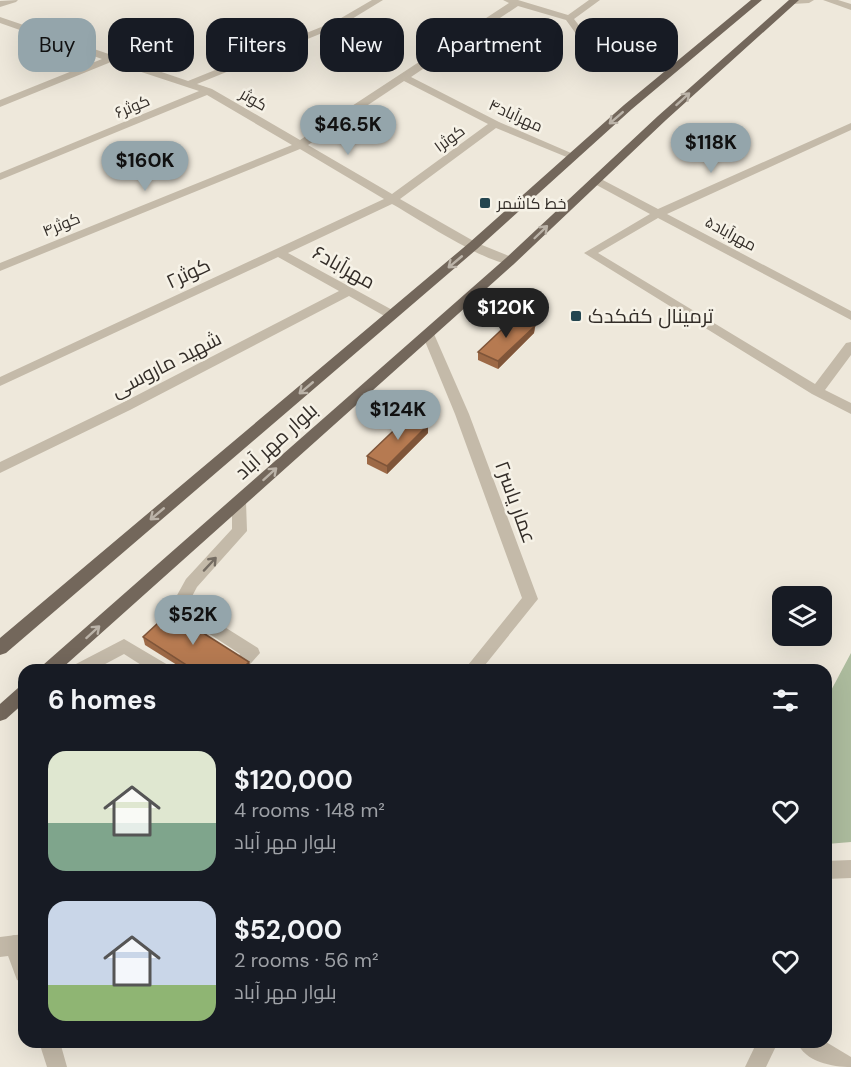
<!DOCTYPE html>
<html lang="en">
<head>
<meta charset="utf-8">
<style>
  body { margin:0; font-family:"DM Sans",Cairo,sans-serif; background:#20242c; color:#f1f3f6; height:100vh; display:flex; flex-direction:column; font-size:22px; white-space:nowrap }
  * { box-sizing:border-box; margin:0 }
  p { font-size:20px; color:#9ea1a6 }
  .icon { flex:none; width:33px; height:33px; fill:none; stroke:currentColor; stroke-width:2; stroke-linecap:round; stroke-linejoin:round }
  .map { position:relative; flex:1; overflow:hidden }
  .side { position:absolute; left:18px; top:664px; width:814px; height:384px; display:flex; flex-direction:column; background:#171b24; border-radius:18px; box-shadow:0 6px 24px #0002 }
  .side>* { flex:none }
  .guide { position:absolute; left:18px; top:18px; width:816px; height:54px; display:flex; gap:12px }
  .fabs { position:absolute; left:772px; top:586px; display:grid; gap:12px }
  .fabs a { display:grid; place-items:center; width:60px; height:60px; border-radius:12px; background:#171b24; box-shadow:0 6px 24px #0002; font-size:30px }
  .price { position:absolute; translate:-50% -51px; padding:0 14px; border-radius:21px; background:#94a5ab; color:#111; font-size:20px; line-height:39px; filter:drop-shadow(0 2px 3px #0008) }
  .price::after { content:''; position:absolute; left:50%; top:36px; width:18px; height:14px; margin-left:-9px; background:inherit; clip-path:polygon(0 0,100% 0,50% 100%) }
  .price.current { background:#222; color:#fff }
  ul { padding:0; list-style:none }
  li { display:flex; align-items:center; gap:18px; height:150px; padding:0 30px }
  li span { display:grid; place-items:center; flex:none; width:168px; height:120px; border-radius:18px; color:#555 }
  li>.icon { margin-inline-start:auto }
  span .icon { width:72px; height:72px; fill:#fffc; stroke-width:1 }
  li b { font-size:26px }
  h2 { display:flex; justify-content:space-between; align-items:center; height:72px; padding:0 30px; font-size:26px }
  .chip { padding:0 21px; border-radius:18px; background:#171b24; box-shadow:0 6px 24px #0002; font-size:21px; line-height:54px }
  .chip.current { background:#94a5ab; color:#111 }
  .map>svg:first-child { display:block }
  .green { fill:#acbb9d }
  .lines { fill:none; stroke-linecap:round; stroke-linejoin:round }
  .service { fill:#c4baa9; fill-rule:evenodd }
  .minor { fill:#c4baa9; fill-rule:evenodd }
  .tertiary { fill:#c4baa9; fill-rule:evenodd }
  .primary { fill:#73675b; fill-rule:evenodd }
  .wall { fill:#9d6946 }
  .shaded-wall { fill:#7f5539 }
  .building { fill:#b67a51; stroke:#7f5539; stroke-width:1.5 }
  .oneway { stroke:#bbb3a8 }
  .oneway2 { stroke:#746c62 }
  .poi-dot { fill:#23454f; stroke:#f6f2e7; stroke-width:2 }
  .labels { text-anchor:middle; stroke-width:5; stroke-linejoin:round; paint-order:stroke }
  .far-street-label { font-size:16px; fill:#332d28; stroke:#f6f2e7 }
  .far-poi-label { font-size:16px; fill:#332d28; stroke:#f6f2e7; text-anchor:start }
  .street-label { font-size:20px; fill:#332d28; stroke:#f6f2e7 }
  .poi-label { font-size:20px; fill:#332d28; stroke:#f6f2e7; text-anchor:start }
</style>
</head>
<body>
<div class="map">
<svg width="851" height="1067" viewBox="0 0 851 1067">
  <rect width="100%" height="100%" fill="#eee8db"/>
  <polygon class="green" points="851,653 851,842 827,844 827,698"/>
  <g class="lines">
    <g class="service">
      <polygon points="239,497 246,502 247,531 197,587 188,604 258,648 260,653 245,670 227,670 240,654 173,610 171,606 186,579 232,529 232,502"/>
      <polygon points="124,639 168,665 170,670 149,670 124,654 94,670 72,670 74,665"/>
    </g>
    <g class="minor">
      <polygon points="18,0 16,2 0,7 0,1"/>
      <path d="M372,0H383L342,25L197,84L212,89L300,140L509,3L503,0H518L568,15L589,0H600L574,19L590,40L588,42H582L566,20L518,6L482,30L545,57V61H539L475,34L411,77L499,122L578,156L573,159L569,158L496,128L400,199L477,243L514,258V264C492,268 414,216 392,204L288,253L396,312L398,315L396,318H388L349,296L130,410L0,473V462L120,404L339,291L278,257L0,386V377L384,199L300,149L0,271V263L292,145L207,95L0,180V173L199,91L111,62L0,107V100L102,59L0,23V17L188,81L336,21ZM404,81L488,124L392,194L308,145Z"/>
      <polygon points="789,0 814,0 809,3 793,4"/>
      <polygon points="823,0 838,0 851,4 851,10"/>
      <polygon points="851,123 851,130 667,214 851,311 851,320 658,218 598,253 815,384 846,343 851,342 851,355 825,390 851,403 851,414 812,394 584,253 650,214 591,182 591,178 599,178 658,209"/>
      <polygon points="428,330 434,334 469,414 538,599 481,670 464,670 522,598 455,414 422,334"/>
      <polygon points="14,935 21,938 24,946 24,983 17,980 4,945 7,938"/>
      <polygon points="39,1042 60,1042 67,1067 47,1067"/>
      <polygon points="757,1042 778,1042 766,1067 745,1067"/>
      <path d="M797,1042H826L851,1057V1067C832,1067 805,1062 797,1042Z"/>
    </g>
    <g class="tertiary">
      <polygon points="851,860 851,878 826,879 826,861"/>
      <polygon points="24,934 24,954 0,957 0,937"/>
    </g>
    <g class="primary">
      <polygon points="751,0 762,0 632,109 477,249 6,653 0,655 0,638 469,243 624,105"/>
      <polygon points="789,0 799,0 666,120 514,264 60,670 41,670 43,665 506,258 658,116"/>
      <polygon points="24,686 24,703 6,719 0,721 0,704 18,688"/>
    </g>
  </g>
  <g class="wall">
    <polygon points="535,326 534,333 498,369 478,360 478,352"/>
    <polygon points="428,433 387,474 367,464 367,456"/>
    <polygon points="143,637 249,662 251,669 250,670 185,670 145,645"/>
  </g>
  <g class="shaded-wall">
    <polygon points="535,326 534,333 498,369 498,361"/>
    <polygon points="428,425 428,433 387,474 387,466"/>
    <polygon points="249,662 251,669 250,670 241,670"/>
  </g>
  <g class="building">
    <polygon points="515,317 535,326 498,361 478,352"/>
    <polygon points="409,416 428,425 387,466 367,456"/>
    <polygon points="170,612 249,662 241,670 194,670 143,637"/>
  </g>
  <defs><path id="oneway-shaft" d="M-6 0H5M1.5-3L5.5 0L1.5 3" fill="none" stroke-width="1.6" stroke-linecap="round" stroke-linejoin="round" transform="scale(1.5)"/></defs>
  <g class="oneway">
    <use href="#oneway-shaft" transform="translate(683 99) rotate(-42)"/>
    <use href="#oneway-shaft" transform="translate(616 118) rotate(139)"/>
    <use href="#oneway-shaft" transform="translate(541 232) rotate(-44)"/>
    <use href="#oneway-shaft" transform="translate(455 262) rotate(140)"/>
    <use href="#oneway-shaft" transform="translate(306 388) rotate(140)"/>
    <use href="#oneway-shaft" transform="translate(270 474) rotate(-42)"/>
    <use href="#oneway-shaft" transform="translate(157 514) rotate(140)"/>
    <use href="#oneway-shaft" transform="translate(93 632) rotate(-42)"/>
  </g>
  <use class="oneway2" href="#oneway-shaft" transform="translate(210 564) rotate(-47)"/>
  <g class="poi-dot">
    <rect x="479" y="197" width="12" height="12" rx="3"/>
    <rect x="570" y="310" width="12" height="12" rx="3"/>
  </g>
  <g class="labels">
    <g class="far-street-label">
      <text transform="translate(254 99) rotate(30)" y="6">کوثر</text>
      <text transform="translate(132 106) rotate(-23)" y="6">کوثر۶</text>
      <text transform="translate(516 115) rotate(24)" y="6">مهرآباد۴</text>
      <text transform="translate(449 138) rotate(-36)" y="6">کوثر۱</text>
      <text transform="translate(61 224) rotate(-22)" y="6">کوثر۴</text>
      <text transform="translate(731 233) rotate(28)" y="6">مهرآباد۵</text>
    </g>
    <g class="far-poi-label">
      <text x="497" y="209">خط کاشمر</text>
    </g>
    <g class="street-label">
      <text transform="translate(344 267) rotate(29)" y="7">مهرآباد۶</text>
      <text transform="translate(188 273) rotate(-25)" y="7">کوثر۲</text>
      <text transform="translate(166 364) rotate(-27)" y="7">شهید ماروسی</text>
      <text transform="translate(276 441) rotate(-42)" y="7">بلوار مهر آباد</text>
      <text transform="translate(516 502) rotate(70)" y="7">عمار یاسر۲</text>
    </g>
    <g class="poi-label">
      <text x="588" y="323">ترمینال کفکدک</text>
    </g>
  </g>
</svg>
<div class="fabs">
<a><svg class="icon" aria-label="layers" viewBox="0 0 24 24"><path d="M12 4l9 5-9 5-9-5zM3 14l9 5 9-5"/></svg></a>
</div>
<b class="price" style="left:348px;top:156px">$46.5K</b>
<b class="price" style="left:711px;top:174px">$118K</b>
<b class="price" style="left:145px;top:192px">$160K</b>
<b class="price current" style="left:506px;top:339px">$120K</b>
<b class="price" style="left:398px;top:441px">$124K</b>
<b class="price" style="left:193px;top:646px">$52K</b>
<div class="guide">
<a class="chip current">Buy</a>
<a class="chip">Rent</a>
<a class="chip">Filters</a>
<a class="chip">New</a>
<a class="chip">Apartment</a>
<a class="chip">House</a>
</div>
<section class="side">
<h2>6 homes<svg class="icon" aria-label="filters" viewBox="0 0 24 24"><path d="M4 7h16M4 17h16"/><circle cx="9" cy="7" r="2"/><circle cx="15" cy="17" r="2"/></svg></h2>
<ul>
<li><span style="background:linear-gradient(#dfe7d0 60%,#7fa58c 0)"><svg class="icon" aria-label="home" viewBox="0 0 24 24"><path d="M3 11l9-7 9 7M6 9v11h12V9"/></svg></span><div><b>$120,000</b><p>4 rooms · 148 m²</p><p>بلوار مهر آباد</p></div><svg class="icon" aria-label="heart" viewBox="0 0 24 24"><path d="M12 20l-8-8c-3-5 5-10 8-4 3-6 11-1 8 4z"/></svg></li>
<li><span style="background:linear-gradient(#c9d6e8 70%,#8fb573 0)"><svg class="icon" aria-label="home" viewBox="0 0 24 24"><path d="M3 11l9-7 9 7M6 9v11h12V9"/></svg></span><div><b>$52,000</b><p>2 rooms · 56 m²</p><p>بلوار مهر آباد</p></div><svg class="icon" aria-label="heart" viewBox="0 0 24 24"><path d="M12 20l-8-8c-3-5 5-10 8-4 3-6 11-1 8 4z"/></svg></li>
</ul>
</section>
</div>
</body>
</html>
